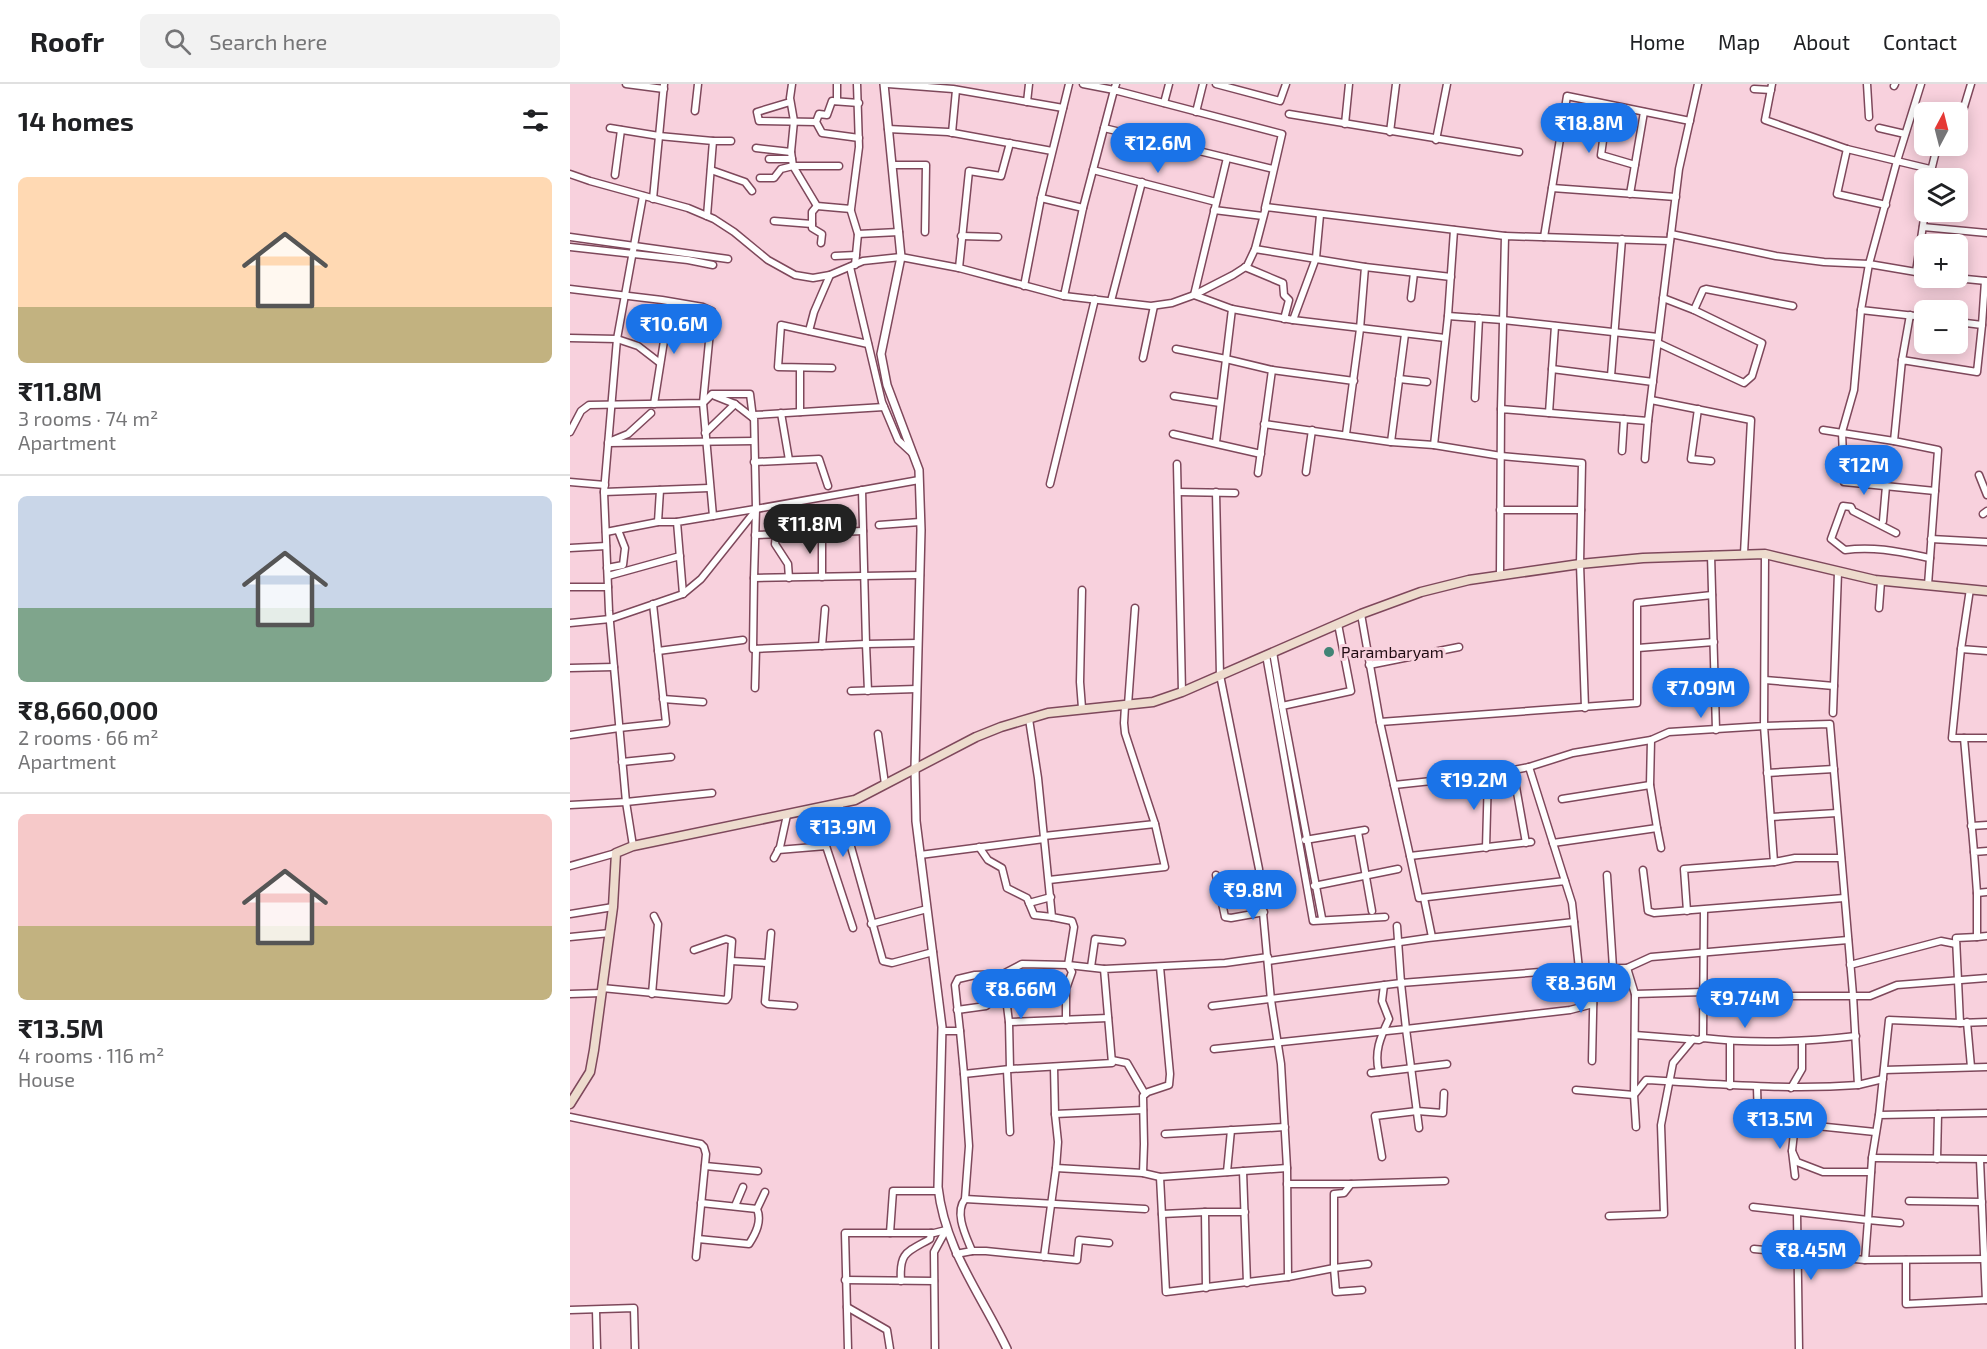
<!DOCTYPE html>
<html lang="en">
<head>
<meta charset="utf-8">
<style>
  body { margin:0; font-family:"Exo 2",sans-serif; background:#f2f2f2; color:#202124; height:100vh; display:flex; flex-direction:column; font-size:22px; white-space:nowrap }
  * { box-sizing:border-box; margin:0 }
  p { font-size:20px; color:#757577 }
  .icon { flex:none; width:33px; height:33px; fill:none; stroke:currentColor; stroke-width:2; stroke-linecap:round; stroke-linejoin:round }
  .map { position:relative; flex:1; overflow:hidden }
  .side { display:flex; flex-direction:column; background:#fff; width:570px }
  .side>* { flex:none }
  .needle { width:39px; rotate:7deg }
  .controls { position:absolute; left:1344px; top:18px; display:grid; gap:12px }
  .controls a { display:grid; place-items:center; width:54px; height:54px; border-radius:9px; background:#fff; box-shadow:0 3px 15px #0003; font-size:30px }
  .price { position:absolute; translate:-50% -51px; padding:0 14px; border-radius:21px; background:#1a73e8; color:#fff; font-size:20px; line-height:39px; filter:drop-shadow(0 2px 3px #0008) }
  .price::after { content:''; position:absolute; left:50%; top:36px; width:18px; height:14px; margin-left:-9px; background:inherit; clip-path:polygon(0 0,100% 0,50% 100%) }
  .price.selected { background:#222; color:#fff }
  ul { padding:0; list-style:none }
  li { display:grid; align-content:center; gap:12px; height:318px; padding:0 18px }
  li+li { border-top:2px solid #e0e0e0 }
  li span { display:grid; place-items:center; height:186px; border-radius:9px; color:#555 }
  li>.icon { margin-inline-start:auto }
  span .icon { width:108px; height:108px; fill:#fffc; stroke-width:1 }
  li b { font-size:26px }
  h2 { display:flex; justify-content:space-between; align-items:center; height:72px; padding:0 18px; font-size:26px }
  header { display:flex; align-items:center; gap:36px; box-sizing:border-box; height:84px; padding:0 30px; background:#fff; border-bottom:2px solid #e0e0e0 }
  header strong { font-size:28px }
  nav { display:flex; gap:33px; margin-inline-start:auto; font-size:21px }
  .search { width:420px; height:54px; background:#f2f2f2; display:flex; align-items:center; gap:15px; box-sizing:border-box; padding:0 21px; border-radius:9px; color:#757577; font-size:22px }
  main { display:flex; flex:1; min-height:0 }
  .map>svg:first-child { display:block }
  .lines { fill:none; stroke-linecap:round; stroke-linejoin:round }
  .minor-casing { stroke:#7e485b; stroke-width:9 }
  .tertiary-casing { stroke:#7e485b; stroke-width:10 }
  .secondary-casing { stroke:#7e485b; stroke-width:11 }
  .minor { stroke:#fff; stroke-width:6 }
  .tertiary { stroke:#fff; stroke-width:7 }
  .secondary { stroke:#eddbcd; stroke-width:8 }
  .poi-dot { fill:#418476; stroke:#f8d1dd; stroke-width:2 }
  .labels { text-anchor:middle; stroke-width:6; stroke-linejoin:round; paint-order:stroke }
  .poi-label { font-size:16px; fill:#210c13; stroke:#f8d1dd; text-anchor:start }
</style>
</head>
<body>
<header>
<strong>Roofr</strong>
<div class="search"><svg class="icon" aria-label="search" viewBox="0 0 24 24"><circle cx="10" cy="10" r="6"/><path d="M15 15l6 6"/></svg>Search here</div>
<nav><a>Home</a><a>Map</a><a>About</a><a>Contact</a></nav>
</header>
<main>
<section class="side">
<h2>14 homes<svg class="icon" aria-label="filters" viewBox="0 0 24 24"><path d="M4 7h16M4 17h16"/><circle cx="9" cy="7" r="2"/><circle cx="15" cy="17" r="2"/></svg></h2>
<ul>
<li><span style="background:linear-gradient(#ffd9b3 70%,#c2b280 0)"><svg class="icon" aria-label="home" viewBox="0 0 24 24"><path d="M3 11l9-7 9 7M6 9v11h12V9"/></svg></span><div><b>₹11.8M</b><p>3 rooms · 74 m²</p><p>Apartment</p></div></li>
<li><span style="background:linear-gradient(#c9d6e8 60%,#7fa58c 0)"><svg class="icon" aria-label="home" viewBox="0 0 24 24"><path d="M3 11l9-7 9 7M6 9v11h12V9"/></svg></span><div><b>₹8,660,000</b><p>2 rooms · 66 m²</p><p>Apartment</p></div></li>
<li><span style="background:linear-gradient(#f6c9c9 60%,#c2b280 0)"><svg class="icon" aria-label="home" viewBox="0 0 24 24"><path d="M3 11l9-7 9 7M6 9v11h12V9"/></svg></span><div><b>₹13.5M</b><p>4 rooms · 116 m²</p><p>House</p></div></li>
</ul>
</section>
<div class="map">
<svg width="1417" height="1265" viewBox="0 0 1417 1265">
  <rect width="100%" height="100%" fill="#f8d1dd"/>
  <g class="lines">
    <defs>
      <g id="minor">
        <polyline points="56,0 94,5"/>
        <polyline points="222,0 220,14 224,37 221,68 223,82 247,122 281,125 289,63 287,0"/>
        <polyline points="318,0 383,5 493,24"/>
        <polyline points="513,0 544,6 546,0"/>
        <polyline points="646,0 710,17 716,0"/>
        <polyline points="1202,0 1195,36 1277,65 1360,85 1360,94"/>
        <polyline points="1297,0 1299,33"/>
        <polyline points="1324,2 1325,0"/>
        <polyline points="1184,5 1201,6"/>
        <polyline points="267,16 267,0"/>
        <polyline points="220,18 187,28 189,37 246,38"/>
        <polyline points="457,18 459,0"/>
        <polyline points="289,19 262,17 257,31 249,30 246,38 252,49 289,54"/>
        <polyline points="594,19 599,0"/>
        <polyline points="1038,21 1031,71 1065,81"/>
        <polyline points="125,27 128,0"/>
        <polyline points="626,28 633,0"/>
        <polyline points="719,30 949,68"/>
        <polyline points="775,40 779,0"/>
        <polyline points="1388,43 1401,0"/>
        <polyline points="40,44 89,52 143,57 137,132"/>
        <polyline points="534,44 703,85"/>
        <polyline points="1309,44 1335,50"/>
        <polyline points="318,45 378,48 482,67"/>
        <polyline points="820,48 826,0"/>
        <polyline points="382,49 386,6"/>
        <polyline points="866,56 877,0"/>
        <polyline points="143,57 161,57"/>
        <polyline points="186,64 221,68"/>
        <polyline points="1277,65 1267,110 1316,121"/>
        <polyline points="657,74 624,211 662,225 656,275 702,286 688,389"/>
        <polyline points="199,75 222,75"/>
        <polyline points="322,81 356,81 355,148"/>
        <polyline points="141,86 175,98 182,107"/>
        <polyline points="523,86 646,118"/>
        <polyline points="1361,87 1366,67 1378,65 1380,62"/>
        <polyline points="0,90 20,97 118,124 144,135 164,148 198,176 225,191 243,194 260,191 293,177 331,173 389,184 494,212 513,124 544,6 712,50 695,124"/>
        <polyline points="45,91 51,46"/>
        <polyline points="190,94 204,94 211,85 223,82 269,82"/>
        <polyline points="982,104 1106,113"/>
        <polyline points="1060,110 1074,28"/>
        <polyline points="471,114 513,124"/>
        <polyline points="83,115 94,0"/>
        <polyline points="247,122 242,128 242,144 252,150 251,159"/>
        <polyline points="280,124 288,150 285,181"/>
        <polyline points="644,126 693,132"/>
        <polyline points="204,137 242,140"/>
        <polyline points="1353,143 1417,149"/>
        <polyline points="288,150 329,148"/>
        <polyline points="1101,150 1206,172 1254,178 1299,180 1327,77 1351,0"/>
        <polyline points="391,152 428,153"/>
        <polyline points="0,153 158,175"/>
        <polyline points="974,153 997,12 1120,37"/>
        <polyline points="0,163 118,176 143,181"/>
        <polyline points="685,165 795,183 790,245 776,350"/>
        <polyline points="265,172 286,171"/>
        <polyline points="280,183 312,318 328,356 342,369"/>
        <polyline points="675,183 713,199 714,211 719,216 714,235"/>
        <polyline points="795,183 881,193"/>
        <polyline points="389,184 399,87 431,92 440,59"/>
        <polyline points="1346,188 1299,180 1291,226 1354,233"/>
        <polyline points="1354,189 1346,188 1355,128"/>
        <polyline points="1386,194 1416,197"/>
        <polyline points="454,202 471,114 499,0"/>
        <polyline points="0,205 92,216 133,223 142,227 133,319 143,432"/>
        <polyline points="494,212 581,222 602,219 624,211 663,191 677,182 685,165 696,123 935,152"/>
        <polyline points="841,214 844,189"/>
        <polyline points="541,217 572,98"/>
        <polyline points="662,225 723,236 875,254"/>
        <polyline points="1124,226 1133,206 1136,205 1223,222"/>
        <polyline points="1291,226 1284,306 1272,348 1274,398 1365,407"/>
        <polyline points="878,232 933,236 1088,253"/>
        <polyline points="723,236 746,174 750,131"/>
        <polyline points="1412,241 1415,197"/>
        <polyline points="239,247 244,228 260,191"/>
        <polyline points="0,254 47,255 68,262 90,279"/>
        <polyline points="1088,259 1174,299 1182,292 1192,259 1124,226 1093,214"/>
        <polyline points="606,265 656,275 646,358"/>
        <polyline points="573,274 584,222"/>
        <polyline points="1332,276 1340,231"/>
        <polyline points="262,284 208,283 211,241 298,260"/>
        <polyline points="982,285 1083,298"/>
        <polyline points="702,286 784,297"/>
        <polyline points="1041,292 1052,155"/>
        <polyline points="829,295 857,298"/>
        <polyline points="145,312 165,320 183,334"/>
        <polyline points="604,312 650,319"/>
        <polyline points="905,314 909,234"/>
        <polyline points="1081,316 1181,336 1174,470"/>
        <polyline points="84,320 100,219"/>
        <polyline points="314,323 184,331 186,425 349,396"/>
        <polyline points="931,325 935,152 1100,157"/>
        <polyline points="1128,325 1121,375 1141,377"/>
        <polyline points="230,328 230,284"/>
        <polyline points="211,329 219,376"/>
        <polyline points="979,329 985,242"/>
        <polyline points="694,340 821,358 864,361 931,372 1012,379 1010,480 1015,624"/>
        <polyline points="1253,346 1324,357"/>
        <polyline points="0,348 11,327 19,321 133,319 142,310 180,310 183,334"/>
        <polyline points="135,349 165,320"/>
        <polyline points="603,350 691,370"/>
        <polyline points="41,357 58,350 81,329"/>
        <polyline points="821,358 835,250"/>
        <polyline points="38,359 184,357"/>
        <polyline points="864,361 878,232 884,146"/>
        <polyline points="1052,367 1054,335"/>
        <polyline points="1075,375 1078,337"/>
        <polyline points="184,378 249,375 258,402"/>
        <polyline points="607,380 612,608"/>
        <polyline points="736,388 742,346"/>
        <polyline points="1409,391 1417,411"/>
        <polyline points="0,398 35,401"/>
        <polyline points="480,400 525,215"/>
        <polyline points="292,406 296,560 348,559"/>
        <polyline points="34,408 139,404"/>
        <polyline points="608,408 665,409"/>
        <polyline points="646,408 650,591 689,785 701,916 711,980 717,1084 718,1193"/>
        <polyline points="186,425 184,494 350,491"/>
        <polyline points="930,426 1011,426"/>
        <polyline points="1413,430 1417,427"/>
        <polyline points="1313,437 1316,402"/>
        <polyline points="88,438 90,406"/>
        <polyline points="309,441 350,438"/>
        <polyline points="36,448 88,438 107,438"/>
        <polyline points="252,448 252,493"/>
        <path d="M1326,449L1283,427L1281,423L1273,422L1261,455L1275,466C1305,462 1330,468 1360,474"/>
        <polyline points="206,450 205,460 218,480 219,494"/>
        <polyline points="185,451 293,447"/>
        <polyline points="1361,455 1417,458"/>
        <polyline points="0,464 36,462"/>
        <polyline points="1141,471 1146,646"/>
        <polyline points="37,484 53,481 55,464 48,446"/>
        <polyline points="930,491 931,325 1078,337 1109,85 1128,0"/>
        <polyline points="38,492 110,472"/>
        <polyline points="184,494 183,565 296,560 298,607"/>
        <polyline points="1358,501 1368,366 1324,357 1332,276 1407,288 1412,241 1388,238"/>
        <polyline points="0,503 38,503"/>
        <polyline points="1400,505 1391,565 1417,567"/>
        <polyline points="113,510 107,438 185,425"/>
        <polyline points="1309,524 1311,497"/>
        <polyline points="791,530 810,638 824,701 918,691 959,683 1003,669 1081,656"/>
        <polyline points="0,539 40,535 113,510 131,495 186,426"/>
        <polyline points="252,562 255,525"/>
        <polyline points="1068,564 1144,558"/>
        <polyline points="1391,565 1382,654 1417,654"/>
        <polyline points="88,567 173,556"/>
        <polyline points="703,568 712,622"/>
        <polyline points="696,571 743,837 815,833"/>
        <polyline points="799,581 889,563"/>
        <polyline points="0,584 44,583"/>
        <polyline points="1195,596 1264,602"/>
        <polyline points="185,604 186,565"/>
        <polyline points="1094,606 1145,603"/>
        <polyline points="281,607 347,605"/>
        <polyline points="93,615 133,618"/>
        <polyline points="558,621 565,524"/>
        <polyline points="512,624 510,598 512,506"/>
        <polyline points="1263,629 1268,488"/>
        <polyline points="459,635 468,694 482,833 502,837 504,843 498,881 502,888 496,905 496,936"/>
        <polyline points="810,638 1067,619 1067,519 1142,511"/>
        <polyline points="308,650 315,700"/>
        <polyline points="0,651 49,644 96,639 83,520"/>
        <polyline points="1394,654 1404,768"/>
        <polyline points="52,678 101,673"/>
        <polyline points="959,683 995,797"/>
        <polyline points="943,686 956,759"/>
        <polyline points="1197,689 1264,685"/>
        <polyline points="824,701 840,772 961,758"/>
        <polyline points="992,715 1080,701"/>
        <polyline points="269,720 313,877 322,879 363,868"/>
        <polyline points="0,721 56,718 142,709"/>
        <polyline points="1201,733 1267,729"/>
        <polyline points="1401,742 1417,741"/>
        <polyline points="1087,744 1091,764"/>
        <polyline points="788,748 802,827"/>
        <polyline points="474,752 585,740"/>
        <polyline points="735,756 795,746"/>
        <polyline points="983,759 1087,744 1080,701 1081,656 1099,648 1194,642 1195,470"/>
        <polyline points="63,762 56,718 39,527 34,408 47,255 73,112"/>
        <polyline points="409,763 418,776 432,784 437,804 457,814 464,831 482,833"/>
        <polyline points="916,764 918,691"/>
        <polyline points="208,766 256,762 283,844"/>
        <polyline points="1417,767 1404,768 1407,809 1407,853 1417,852"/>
        <polyline points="350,771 474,755"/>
        <polyline points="204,774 210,763 217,731"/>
        <polyline points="1204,778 1225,774 1271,774"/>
        <polyline points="0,782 46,769"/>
        <polyline points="1073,786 1078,827 1084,829 1274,814"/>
        <polyline points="646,791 655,833 661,834 694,828"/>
        <polyline points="1037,791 1043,884"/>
        <polyline points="479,796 595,783 585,740 555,649 554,639 555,622"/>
        <polyline points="744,802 828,785"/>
        <polyline points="1407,809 1417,808"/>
        <polyline points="854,814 862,853"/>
        <polyline points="459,819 481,813"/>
        <polyline points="0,830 43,823"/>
        <polyline points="752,834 712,622 781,607 768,540"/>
        <polyline points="301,840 357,825"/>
        <polyline points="827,842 831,899 1009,885 1002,819 995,797 849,814 840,772"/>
        <polyline points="201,849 195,918 198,920 224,922"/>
        <polyline points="0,853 40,849"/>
        <polyline points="1407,853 1386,854 1390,939 1417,938"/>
        <polyline points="161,877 197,879"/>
        <polyline points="698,877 858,854 1004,838"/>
        <polyline points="1280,881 1371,857 1386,860"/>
        <polyline points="521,883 525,855 552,858"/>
        <polyline points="1057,884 1081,873 1278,856"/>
        <polyline points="1009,885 1057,884 1065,910 1134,908"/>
        <polyline points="993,886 993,904"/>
        <polyline points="433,890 439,938 440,985"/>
        <polyline points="32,904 156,916 158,913 162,857 156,855 124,866"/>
        <polyline points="0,910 32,909"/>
        <polyline points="82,910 88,840 84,832"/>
        <polyline points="1134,912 1300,912 1327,901 1417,894"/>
        <polyline points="642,922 831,899 836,945 644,965"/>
        <polyline points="387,926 416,922 435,907"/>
        <polyline points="439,938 538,934"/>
        <polyline points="1397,938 1401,983"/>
        <polyline points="372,947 390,947 394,990 440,985 542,979 534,885 655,879 698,873"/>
        <polyline points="390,947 385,901 388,895 405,891 433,890 452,880 498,881 534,885"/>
        <path d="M1065,951L1129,956L1133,954C1184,960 1235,958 1286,952"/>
        <polyline points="1133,954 1134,826"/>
        <polyline points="542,976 557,979 575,1010"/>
        <polyline points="1022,977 1024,885"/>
        <polyline points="437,986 440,1048"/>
        <polyline points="1314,986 1417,983"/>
        <path d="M809,988C804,968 810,954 819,935L812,917L814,901"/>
        <polyline points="801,989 877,980"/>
        <path d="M394,990L399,1062L395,1115C384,1129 396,1152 402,1167"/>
        <polyline points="1288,1001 1313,995"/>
        <polyline points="1160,1002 1160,957"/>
        <polyline points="1187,1003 1188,1036 1305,1048"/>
        <polyline points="1221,1004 1232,985 1232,958"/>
        <polyline points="1006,1006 1064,1011 1065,910"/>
        <polyline points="485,1030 573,1026"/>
        <polyline points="1309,1031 1319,936 1390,939"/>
        <polyline points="0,1033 131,1060 134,1063 136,1070 126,1173"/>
        <polyline points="1225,1040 1222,1067 1225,1092"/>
        <path d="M1066,1043L1064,1011L1076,996C1147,1000 1217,1006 1288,1001L1283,911L1260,640L1194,642L1204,778L1114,785L1117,827"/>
        <polyline points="849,1044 836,945 1000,926 1023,920"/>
        <polyline points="595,1050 715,1043"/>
        <polyline points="1222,1067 1227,1078 1253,1088 1301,1088"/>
        <polyline points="812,1073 805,1032 847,1027 873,1029 874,1009"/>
        <polyline points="1302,1074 1417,1075"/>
        <polyline points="1367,1075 1368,1030"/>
        <polyline points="1410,1076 1416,1216"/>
        <polyline points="135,1082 188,1087"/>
        <polyline points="486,1084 573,1089 590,1093 717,1084"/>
        <polyline points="673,1087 677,1199"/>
        <polyline points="657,1088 661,1046"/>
        <polyline points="573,1089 574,1060 573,1012 578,1008 599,1001 600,990 590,883"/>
        <polyline points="590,1093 596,1208 718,1193 764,1184 764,1110 774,1109 781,1100 875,1097"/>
        <polyline points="717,1100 781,1100"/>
        <polyline points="395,1115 575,1125"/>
        <polyline points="1339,1117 1412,1118"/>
        <polyline points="131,1119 187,1125"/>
        <polyline points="165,1122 173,1103"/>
        <polyline points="1183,1123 1298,1136 1295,1176"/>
        <polyline points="1227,1129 1229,1265"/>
        <polyline points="592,1130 635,1128"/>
        <polyline points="1039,1132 1094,1130 1091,1041 1103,979 1123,955"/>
        <polyline points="1330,1139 1298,1136 1302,1074 1309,1031 1417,1029"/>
        <polyline points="320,1149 323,1107 368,1107"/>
        <path d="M128,1155L179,1160C186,1149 192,1137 187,1125L195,1108"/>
        <polyline points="1184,1165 1295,1176 1415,1175"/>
        <polyline points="386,1170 402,1167 416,1167 507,1176 509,1156 539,1159"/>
        <polyline points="474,1173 486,1084 488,1058 485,1030 484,983"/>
        <polyline points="1336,1176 1336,1220 1417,1216"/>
        <polyline points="275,1196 364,1197"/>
        <path d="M331,1197C329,1168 337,1168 360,1155L361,1149"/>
        <polyline points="636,1204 635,1128 675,1128"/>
        <polyline points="792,1206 766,1208 764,1184 798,1180"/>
        <polyline points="277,1223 317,1246 320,1265"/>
        <polyline points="0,1226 64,1224 65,1265"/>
        <polyline points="26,1226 27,1265"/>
        <polyline points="278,1265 275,1149 364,1149 376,1146"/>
        <polyline points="365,1265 364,1168 376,1146"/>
      </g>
      <path id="tertiary" d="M314,0L331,173L311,270L317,301L349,386L351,446L345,684L346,737L372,943L368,1103C375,1166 411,1210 437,1265"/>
      <polyline id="secondary" points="0,1020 20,988 24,966 43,823 46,769 63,762 285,716 406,653 431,643 478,629 583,618 612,608 791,530 851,508 899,496 1010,480 1073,474 1195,470 1305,496 1417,507"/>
    </defs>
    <use href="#minor" class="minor-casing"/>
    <use href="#tertiary" class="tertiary-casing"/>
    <use href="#secondary" class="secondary-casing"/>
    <use href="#minor" class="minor"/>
    <use href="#tertiary" class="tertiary"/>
    <use href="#secondary" class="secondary"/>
  </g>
  <circle class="poi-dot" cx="759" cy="568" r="6"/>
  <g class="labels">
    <g class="poi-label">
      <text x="771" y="574">Parambaryam</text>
    </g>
  </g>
</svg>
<div class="controls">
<a><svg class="needle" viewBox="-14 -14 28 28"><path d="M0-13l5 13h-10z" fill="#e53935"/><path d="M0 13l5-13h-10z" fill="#757577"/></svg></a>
<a><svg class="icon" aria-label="layers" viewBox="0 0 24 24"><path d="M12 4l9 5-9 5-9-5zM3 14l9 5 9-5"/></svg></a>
<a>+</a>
<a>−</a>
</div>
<b class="price" style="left:1019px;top:70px">₹18.8M</b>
<b class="price" style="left:588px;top:90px">₹12.6M</b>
<b class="price" style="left:104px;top:271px">₹10.6M</b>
<b class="price" style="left:1294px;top:412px">₹12M</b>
<b class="price selected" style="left:240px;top:471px">₹11.8M</b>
<b class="price" style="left:1131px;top:635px">₹7.09M</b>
<b class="price" style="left:904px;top:727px">₹19.2M</b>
<b class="price" style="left:273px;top:774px">₹13.9M</b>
<b class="price" style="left:683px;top:837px">₹9.8M</b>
<b class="price" style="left:1011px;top:930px">₹8.36M</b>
<b class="price" style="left:451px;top:936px">₹8.66M</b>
<b class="price" style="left:1175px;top:945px">₹9.74M</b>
<b class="price" style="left:1210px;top:1066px">₹13.5M</b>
<b class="price" style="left:1241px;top:1197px">₹8.45M</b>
</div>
</main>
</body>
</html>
